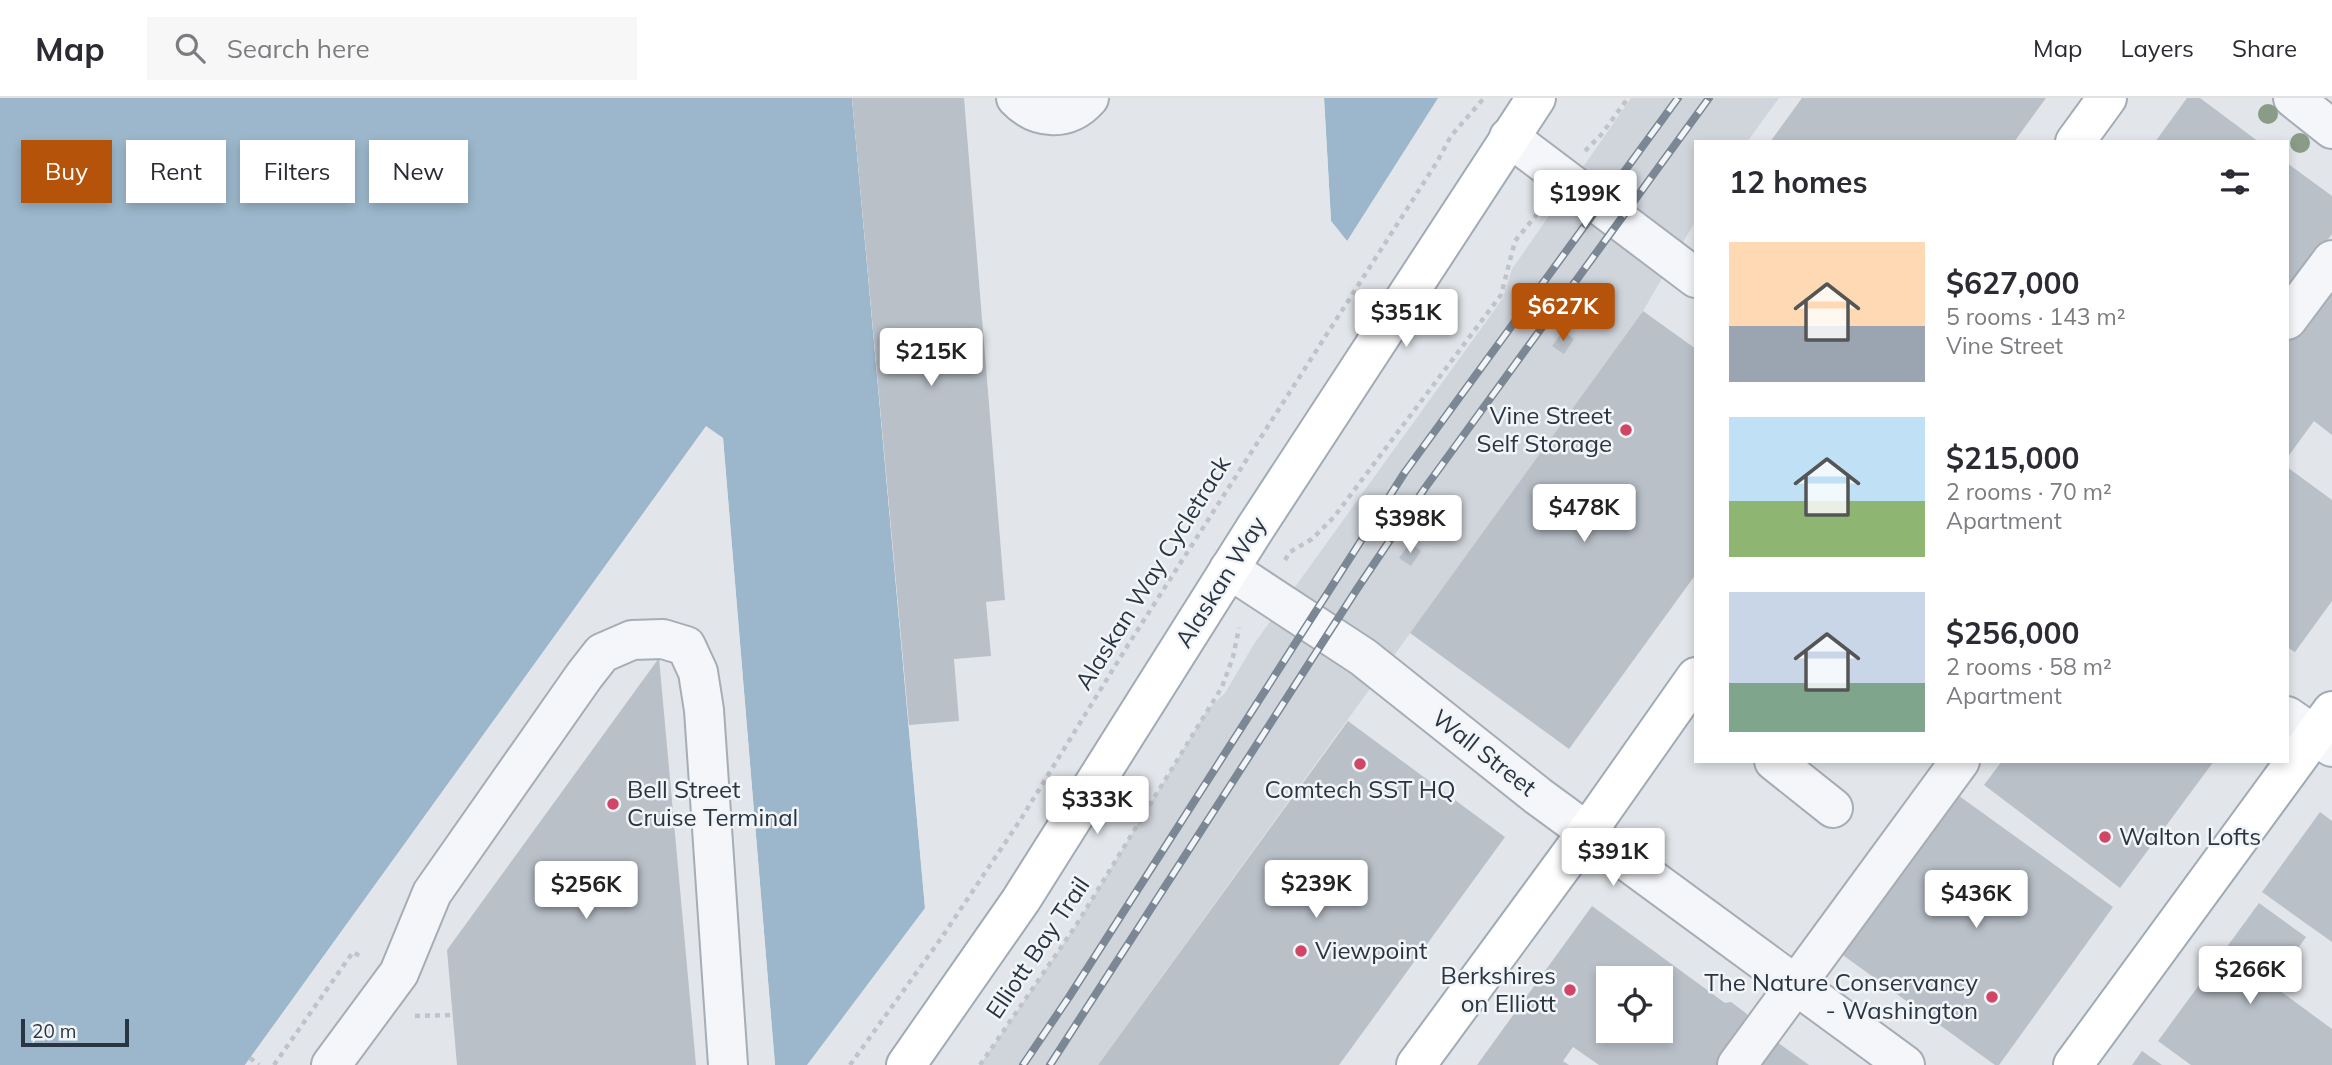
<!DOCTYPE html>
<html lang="en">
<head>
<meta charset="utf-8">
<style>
  body { margin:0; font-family:Mulish,sans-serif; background:#f7f7f7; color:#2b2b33; height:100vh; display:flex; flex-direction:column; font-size:26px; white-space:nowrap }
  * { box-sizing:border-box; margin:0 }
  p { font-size:23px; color:#7c7c81 }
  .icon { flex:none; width:38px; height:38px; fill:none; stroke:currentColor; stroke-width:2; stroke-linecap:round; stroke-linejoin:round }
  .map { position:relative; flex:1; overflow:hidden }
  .panel { position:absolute; left:1694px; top:42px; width:595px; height:623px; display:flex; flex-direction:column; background:#fff; border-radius:0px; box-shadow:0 4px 10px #0003 }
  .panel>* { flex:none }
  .guide { position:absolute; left:21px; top:42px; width:665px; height:63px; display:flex; gap:14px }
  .fabs { position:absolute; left:1596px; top:868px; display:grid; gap:14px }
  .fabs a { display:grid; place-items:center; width:77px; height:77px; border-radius:0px; background:#fff; box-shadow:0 4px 10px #0003; font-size:35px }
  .scale { position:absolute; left:21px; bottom:18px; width:108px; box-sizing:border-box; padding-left:7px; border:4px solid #2a3543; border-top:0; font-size:19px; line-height:24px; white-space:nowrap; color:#2a3543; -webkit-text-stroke:5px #f2f5f8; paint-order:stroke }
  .price { position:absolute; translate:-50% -60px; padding:0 16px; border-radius:7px; background:#fff; color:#222; font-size:23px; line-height:46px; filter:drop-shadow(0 2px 4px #0008) }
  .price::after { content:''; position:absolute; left:50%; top:42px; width:21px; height:16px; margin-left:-10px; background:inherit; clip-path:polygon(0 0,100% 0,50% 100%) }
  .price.active { background:#b45309; color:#fff }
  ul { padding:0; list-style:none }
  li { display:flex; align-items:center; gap:21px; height:175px; padding:0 35px }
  li span { display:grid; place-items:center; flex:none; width:196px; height:140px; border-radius:0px; color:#555 }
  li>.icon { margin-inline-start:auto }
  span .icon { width:84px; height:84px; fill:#fffc; stroke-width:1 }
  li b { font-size:30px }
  h2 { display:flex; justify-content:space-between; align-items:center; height:84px; padding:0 35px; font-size:30px }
  .pill { padding:0 24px; border-radius:0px; background:#fff; box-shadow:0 4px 10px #0003; font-size:24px; line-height:63px }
  .pill.active { background:#b45309; color:#fff }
  header { display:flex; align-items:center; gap:42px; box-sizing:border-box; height:98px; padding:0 35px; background:#fff; border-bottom:2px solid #e1e1e2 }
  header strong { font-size:33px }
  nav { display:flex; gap:38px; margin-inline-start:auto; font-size:24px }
  .search { width:490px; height:63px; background:#f7f7f7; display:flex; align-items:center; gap:18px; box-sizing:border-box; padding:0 24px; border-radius:0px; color:#7c7c81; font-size:26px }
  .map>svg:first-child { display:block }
  .built { fill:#d0d5dc }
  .water { fill:#9cb7cb }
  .pier { fill:#e2e6ea }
  .building { fill:#b9c0c8; fill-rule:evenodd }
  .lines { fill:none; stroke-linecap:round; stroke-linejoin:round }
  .minor-casing { stroke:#a7adb5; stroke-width:42 }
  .major-casing { stroke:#a1abb6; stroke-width:42 }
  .path { stroke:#c0c4ca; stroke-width:4.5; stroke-dasharray:5 5; stroke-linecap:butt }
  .minor { stroke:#f5f6f9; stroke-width:38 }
  .major { stroke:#fff; stroke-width:38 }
  .rail-casing { stroke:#7b8794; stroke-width:8 }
  .rail { stroke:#f2f5f8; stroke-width:5; stroke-dasharray:16; stroke-linecap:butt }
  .tree { fill:#8a9c88 }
  .poi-dot { fill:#d14667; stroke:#f2f5f8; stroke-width:2.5 }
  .labels { text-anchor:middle; stroke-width:5; stroke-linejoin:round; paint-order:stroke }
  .poi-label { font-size:24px; fill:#2a3543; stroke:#f2f5f8; text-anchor:end }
  .street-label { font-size:24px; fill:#2a3543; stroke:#f2f5f8 }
</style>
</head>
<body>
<header>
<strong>Map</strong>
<div class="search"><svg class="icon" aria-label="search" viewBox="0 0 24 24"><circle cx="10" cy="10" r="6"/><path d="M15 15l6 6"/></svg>Search here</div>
<nav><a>Map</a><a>Layers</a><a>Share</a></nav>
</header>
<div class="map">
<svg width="2332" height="967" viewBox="0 0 2332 967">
  <rect width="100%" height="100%" fill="#e2e6ea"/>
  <polygon class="built" points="1631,0 1779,0 1747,44 1696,44 1696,122 1643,213 1098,967 980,967 1075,829 1208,611 1225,595 1254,546 1503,200 1512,171"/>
  <g class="water">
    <polygon points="0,0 852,0 925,810 807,967 775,967 723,340 706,329 245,967 0,967"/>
    <polygon points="1324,0 1438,0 1347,143 1331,123"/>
  </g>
  <g class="pier">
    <polygon points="852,0 856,0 928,805 925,810"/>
    <polygon points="1320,0 1324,0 1331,123 1347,143 1346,146 1327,124"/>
    <polygon points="706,328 723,340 775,967 771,967 720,342 707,333 249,967 245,967"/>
  </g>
  <g class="building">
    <polygon points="852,0 964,0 1005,502 986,504 991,558 954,561 959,623 909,627"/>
    <polygon points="1802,0 2046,0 2014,44 1770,44"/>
    <polygon points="2187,0 2200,0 2259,44 2155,44"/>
    <polygon points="2287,65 2332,98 2332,136 2287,197"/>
    <polygon points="2332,170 2332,337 2314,323 2287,360 2287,232"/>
    <polygon points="1643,213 1696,251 1696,476 1569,651 1410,535"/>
    <polygon points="1563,233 1574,241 1564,256 1552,248"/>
    <polygon points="2287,369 2332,402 2332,503 2295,554 2287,549"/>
    <polygon points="1410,445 1421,453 1411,468 1399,460"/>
    <polygon points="659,560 696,967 457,967 447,852"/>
    <polygon points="1348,623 1505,739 1339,967 1098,967"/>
    <polygon points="2002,663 2214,663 2120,790 1984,687"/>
    <polygon points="1955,695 2113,809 1999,967 1995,967 1840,855"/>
    <polygon points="2320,714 2332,723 2332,844 2262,794"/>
    <polygon points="2259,805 2306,839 2272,887 2332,931 2332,967 2191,967 2158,943"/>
    <path d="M1592,808L1725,905L1731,904L1747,916L1749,922L1721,967H1599L1573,949L1563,963L1569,967H1477ZM1608,880H1661V933H1608Z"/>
    <polygon points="1777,944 1809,967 1755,967"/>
    <polygon points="2142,953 2162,967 2132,967"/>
  </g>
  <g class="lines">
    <defs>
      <g id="minor">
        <path d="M1016,0C1037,22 1068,24 1089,0"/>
        <polyline points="2293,0 2332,31"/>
        <polyline points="1509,39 1696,180"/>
        <polyline points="2287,222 2332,162"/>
        <polyline points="1229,471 1363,559 1538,698 1905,967"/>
        <polyline points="2287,618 2332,649"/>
        <polyline points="1774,663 1833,710"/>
        <polyline points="331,967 399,875 432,795 584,578 602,555 632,542 663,541 686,548 698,574 704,612 728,967"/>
        <polyline points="1737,967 1960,663"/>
      </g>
      <g id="major">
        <polyline points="2075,44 2107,0"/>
        <polyline points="906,967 1021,802 1256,429 1536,0"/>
        <polyline points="1416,967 1587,734 1696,579"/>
        <polyline points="2073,967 2332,613"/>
      </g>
    </defs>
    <use href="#minor" class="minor-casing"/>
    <use href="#major" class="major-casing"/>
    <g class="path">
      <polyline points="1585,53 1601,37 1628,0"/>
      <polyline points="1285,462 1290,454 1312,441 1334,419 1501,197 1515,143 1542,110"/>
      <polyline points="415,918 453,917"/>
      <polyline points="250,960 259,967"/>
      <polyline points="274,967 353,854 363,860"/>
      <polyline points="850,967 942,839 1019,724 1128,547 1437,64 1451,38 1484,0"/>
      <polyline points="980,967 1075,829 1222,589 1233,559 1239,530"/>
    </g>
    <use href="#minor" class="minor"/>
    <use href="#major" class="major"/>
    <defs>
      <g id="rail">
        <polyline points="1023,967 1069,899 1405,374 1678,0"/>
        <polyline points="1050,967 1357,491 1425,390 1709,0"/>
      </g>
    </defs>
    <use href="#rail" class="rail-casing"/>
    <use href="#rail" class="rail"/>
  </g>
  <g class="tree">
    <circle cx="2268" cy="16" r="10"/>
    <circle cx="2300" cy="45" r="10"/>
  </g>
  <g class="poi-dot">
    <circle cx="1626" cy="332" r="7"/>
    <circle cx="1360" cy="666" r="7"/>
    <circle cx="613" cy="706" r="7"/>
    <circle cx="2105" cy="739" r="7"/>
    <circle cx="1301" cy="853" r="7"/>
    <circle cx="1570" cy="892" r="7"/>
    <circle cx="1992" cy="899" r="7"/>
  </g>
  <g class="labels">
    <g class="poi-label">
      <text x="1612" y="326">Vine Street<tspan x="1612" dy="28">Self Storage</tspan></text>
      <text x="627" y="700" text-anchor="start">Bell Street<tspan x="627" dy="28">Cruise Terminal</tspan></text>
      <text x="1360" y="700" text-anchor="middle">Comtech SST HQ</text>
      <text x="2119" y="747" text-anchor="start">Walton Lofts</text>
      <text x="1315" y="861" text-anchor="start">Viewpoint</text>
      <text x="1556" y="886">Berkshires<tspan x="1556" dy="28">on Elliott</tspan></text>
      <text x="1978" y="893">The Nature Conservancy<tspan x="1978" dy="28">- Washington</tspan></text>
    </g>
    <g class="street-label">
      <text transform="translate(1153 475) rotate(-58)" y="8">Alaskan Way Cycletrack</text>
      <text transform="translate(1221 484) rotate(-58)" y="8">Alaskan Way</text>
      <text transform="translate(1484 655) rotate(38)" y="8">Wall Street</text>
      <text transform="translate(1038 850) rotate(-56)" y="8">Elliott Bay Trail</text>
    </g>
  </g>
</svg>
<div class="fabs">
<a><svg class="icon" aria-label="locate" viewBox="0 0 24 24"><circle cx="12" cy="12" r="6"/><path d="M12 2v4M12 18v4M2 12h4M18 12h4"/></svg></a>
</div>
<div class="scale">20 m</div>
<b class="price" style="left:1585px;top:132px">$199K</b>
<b class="price active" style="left:1563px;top:245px">$627K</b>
<b class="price" style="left:1406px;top:251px">$351K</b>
<b class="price" style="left:931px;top:290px">$215K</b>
<b class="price" style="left:1584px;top:446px">$478K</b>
<b class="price" style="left:1410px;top:457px">$398K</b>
<b class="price" style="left:1097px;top:738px">$333K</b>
<b class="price" style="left:1613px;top:790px">$391K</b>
<b class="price" style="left:1316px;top:822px">$239K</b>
<b class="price" style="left:586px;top:823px">$256K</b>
<b class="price" style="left:1976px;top:832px">$436K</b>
<b class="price" style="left:2250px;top:908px">$266K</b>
<div class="guide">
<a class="pill active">Buy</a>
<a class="pill">Rent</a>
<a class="pill">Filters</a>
<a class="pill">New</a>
</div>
<section class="panel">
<h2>12 homes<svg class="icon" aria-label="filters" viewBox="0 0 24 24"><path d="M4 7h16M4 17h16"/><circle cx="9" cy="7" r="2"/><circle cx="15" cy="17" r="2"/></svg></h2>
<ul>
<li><span style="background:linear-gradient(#ffd9b3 60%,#9aa5b1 0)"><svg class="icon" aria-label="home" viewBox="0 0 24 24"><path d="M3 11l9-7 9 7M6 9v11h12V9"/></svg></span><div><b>$627,000</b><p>5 rooms · 143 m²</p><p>Vine Street</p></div></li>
<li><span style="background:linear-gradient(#bfe0f5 60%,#8fb573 0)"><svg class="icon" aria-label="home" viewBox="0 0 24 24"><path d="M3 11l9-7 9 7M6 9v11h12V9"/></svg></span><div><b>$215,000</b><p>2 rooms · 70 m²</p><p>Apartment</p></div></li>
<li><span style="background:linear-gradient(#c9d6e8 65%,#7fa58c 0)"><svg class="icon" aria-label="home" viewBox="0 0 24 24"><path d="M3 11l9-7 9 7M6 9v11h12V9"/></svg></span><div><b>$256,000</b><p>2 rooms · 58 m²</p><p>Apartment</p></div></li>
</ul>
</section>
</div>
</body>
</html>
